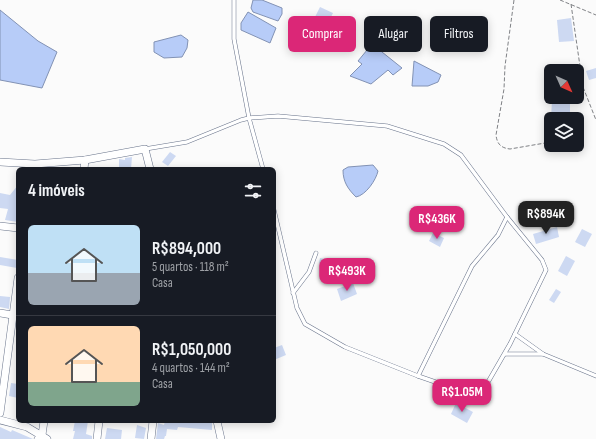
<!DOCTYPE html>
<html lang="pt">
<head>
<meta charset="utf-8">
<style>
  body { margin:0; font-family:"Sofia Sans Condensed",sans-serif; background:#242831; color:#f1f3f6; height:100vh; display:flex; flex-direction:column; font-size:15px; white-space:nowrap }
  * { box-sizing:border-box; margin:0 }
  p { font-size:13px; color:#9ea1a6 }
  .icon { flex:none; width:22px; height:22px; fill:none; stroke:currentColor; stroke-width:2; stroke-linecap:round; stroke-linejoin:round }
  .map { position:relative; flex:1; overflow:hidden }
  .side { position:absolute; left:16px; top:167px; width:260px; height:256px; display:flex; flex-direction:column; background:#171b24; border-radius:6px; box-shadow:0 2px 10px #0003 }
  .side>* { flex:none }
  .hud { position:absolute; left:288px; top:16px; width:248px; height:36px; display:flex; gap:8px }
  .needle { width:26px; rotate:135deg }
  .tools { position:absolute; left:544px; top:64px; display:grid; gap:8px }
  .tools a { display:grid; place-items:center; width:40px; height:40px; border-radius:6px; background:#171b24; box-shadow:0 2px 10px #0003; font-size:20px }
  .price { position:absolute; translate:-50% -34px; padding:0 9px; border-radius:8px; background:#db2777; color:#fff; font-size:13px; line-height:26px; filter:drop-shadow(0 1px 2px #0008) }
  .price::after { content:''; position:absolute; left:50%; top:24px; width:12px; height:9px; margin-left:-6px; background:inherit; clip-path:polygon(0 0,100% 0,50% 100%) }
  .price.selected { background:#222; color:#fff }
  ul { padding:0; list-style:none }
  li { display:flex; align-items:center; gap:12px; height:100px; padding:0 12px }
  li+li { border-top:1px solid #363941 }
  li span { display:grid; place-items:center; flex:none; width:112px; height:80px; border-radius:6px; color:#555 }
  li>.icon { margin-inline-start:auto }
  span .icon { width:48px; height:48px; fill:#fffc; stroke-width:1 }
  li b { font-size:17px }
  h2 { display:flex; justify-content:space-between; align-items:center; height:48px; padding:0 12px; font-size:17px }
  .chip { padding:0 14px; border-radius:6px; background:#171b24; box-shadow:0 2px 10px #0003; font-size:14px; line-height:36px }
  .chip.selected { background:#db2777; color:#fff }
  .map>svg:first-child { display:block }
  .water { fill:#b7ccf8; stroke:#8292b4 }
  .building { fill:#cdd9f2 }
  .lines { fill:none; stroke-linecap:round; stroke-linejoin:round }
  .service-casing { stroke:#68738a; stroke-width:4.5 }
  .minor-casing { stroke:#68738a; stroke-width:8 }
  .path { stroke:#7f8185; stroke-width:1; stroke-dasharray:4 2; stroke-linecap:butt }
  .service { stroke:#fff; stroke-width:3.5 }
  .minor { stroke:#fff; stroke-width:7 }
</style>
</head>
<body>
<div class="map">
<svg width="596" height="439" viewBox="0 0 596 439">
  <rect width="100%" height="100%" fill="#fbfbfb"/>
  <g class="water">
    <polygon points="253,0 262,0 282,8 282,14 278,21 253,12 251,8"/>
    <polygon points="0,10 38,41 57,52 42,88 0,80"/>
    <polygon points="248,12 276,28 270,43 241,30 241,23"/>
    <polygon points="181,35 188,40 187,48 182,57 164,58 154,52 154,42"/>
    <polygon points="372,44 402,68 393,75 388,70 371,84 350,76 362,64 358,61"/>
    <polygon points="414,61 441,75 438,82 428,86 412,86"/>
    <path d="M373,165L378,171C376,180 366,195 356,197C348,189 343,182 343,170L348,167Z"/>
  </g>
  <g class="building">
    <polygon points="320,7 333,13 323,33 310,27"/>
    <polygon points="571,18 574,41 559,42 557,20"/>
    <polygon points="596,68 596,78 589,80 586,71"/>
    <polygon points="552,100 570,101 570,119 551,119"/>
    <polygon points="170,152 176,156 168,166 162,162"/>
    <polygon points="132,157 131,169 119,169 119,159 125,160 125,158"/>
    <polygon points="18,185 18,222 5,220 8,209 0,208 0,193 10,195"/>
    <polygon points="557,227 559,237 536,244 533,234"/>
    <polygon points="582,229 592,234 585,247 575,242"/>
    <polygon points="433,233 444,238 440,247 429,241"/>
    <polygon points="566,256 575,261 567,276 558,271"/>
    <polygon points="0,257 18,260 17,268 0,265"/>
    <polygon points="320,258 369,269 368,274 352,270 351,276 335,272 336,267 319,263"/>
    <polygon points="353,283 357,294 341,301 337,289"/>
    <polygon points="556,289 561,292 554,303 549,300"/>
    <polygon points="0,296 10,297 9,309 0,307"/>
    <polygon points="282,345 286,355 274,360 274,348"/>
    <polygon points="11,383 18,384 18,398 9,396"/>
    <polygon points="456,403 473,412 467,423 451,414"/>
    <polygon points="75,421 88,421 86,434 92,436 92,439 73,439 75,431 73,431"/>
    <polygon points="165,421 212,421 212,430 178,427 177,430 167,429 166,436 165,436 164,439 156,439 158,423 164,425"/>
    <polygon points="137,425 146,428 144,439 135,438"/>
    <polygon points="0,427 11,432 12,430 33,439 0,439"/>
    <polygon points="107,428 122,430 121,439 105,439"/>
  </g>
  <g class="lines">
    <defs>
      <g id="service">
        <polyline points="234,0 234,39 249,118 263,169"/>
        <polyline points="145,149 187,142 241,120 249,118 278,116 387,126 444,144 461,155 507,217 542,260 546,270 510,344 484,389 476,396 418,376 345,347 305,324 297,308 274,210"/>
        <polyline points="293,293 309,272 316,253"/>
        <polyline points="515,334 543,354 596,376"/>
        <polyline points="505,354 543,354"/>
        <polyline points="418,376 472,266 498,235 507,217"/>
      </g>
      <g id="minor">
        <polyline points="0,162 35,164 85,160 145,149 150,169"/>
        <polyline points="84,169 85,160"/>
        <polyline points="0,226 18,228"/>
        <polyline points="0,313 18,316"/>
        <polyline points="0,413 18,278"/>
        <polyline points="0,420 27,427 47,439"/>
        <polyline points="217,421 221,439"/>
        <polyline points="38,439 42,435 44,421"/>
        <polyline points="97,439 99,421"/>
        <polyline points="151,439 153,421"/>
      </g>
    </defs>
    <use href="#service" class="service-casing"/>
    <use href="#minor" class="minor-casing"/>
    <g class="path">
      <path d="M514,0L505,66L504,89L496,135C497,144 501,148 510,149L551,142"/>
      <polyline points="560,0 596,15"/>
      <polyline points="571,4 583,87 596,120"/>
      <polyline points="577,138 580,137"/>
    </g>
    <use href="#service" class="service"/>
    <use href="#minor" class="minor"/>
  </g>
</svg>
<div class="tools">
<a><svg class="needle" viewBox="-14 -14 28 28"><path d="M0-13l5 13h-10z" fill="#e53935"/><path d="M0 13l5-13h-10z" fill="#9ea1a6"/></svg></a>
<a><svg class="icon" aria-label="layers" viewBox="0 0 24 24"><path d="M12 4l9 5-9 5-9-5zM3 14l9 5 9-5"/></svg></a>
</div>
<b class="price selected" style="left:546px;top:235px">R$894K</b>
<b class="price" style="left:437px;top:240px">R$436K</b>
<b class="price" style="left:347px;top:292px">R$493K</b>
<b class="price" style="left:462px;top:413px">R$1.05M</b>
<div class="hud">
<a class="chip selected">Comprar</a>
<a class="chip">Alugar</a>
<a class="chip">Filtros</a>
</div>
<section class="side">
<h2>4 imóveis<svg class="icon" aria-label="filters" viewBox="0 0 24 24"><path d="M4 7h16M4 17h16"/><circle cx="9" cy="7" r="2"/><circle cx="15" cy="17" r="2"/></svg></h2>
<ul>
<li><span style="background:linear-gradient(#bfe0f5 60%,#9aa5b1 0)"><svg class="icon" aria-label="home" viewBox="0 0 24 24"><path d="M3 11l9-7 9 7M6 9v11h12V9"/></svg></span><div><b>R$894,000</b><p>5 quartos · 118 m²</p><p>Casa</p></div></li>
<li><span style="background:linear-gradient(#ffd9b3 70%,#7fa58c 0)"><svg class="icon" aria-label="home" viewBox="0 0 24 24"><path d="M3 11l9-7 9 7M6 9v11h12V9"/></svg></span><div><b>R$1,050,000</b><p>4 quartos · 144 m²</p><p>Casa</p></div></li>
</ul>
</section>
</div>
</body>
</html>
